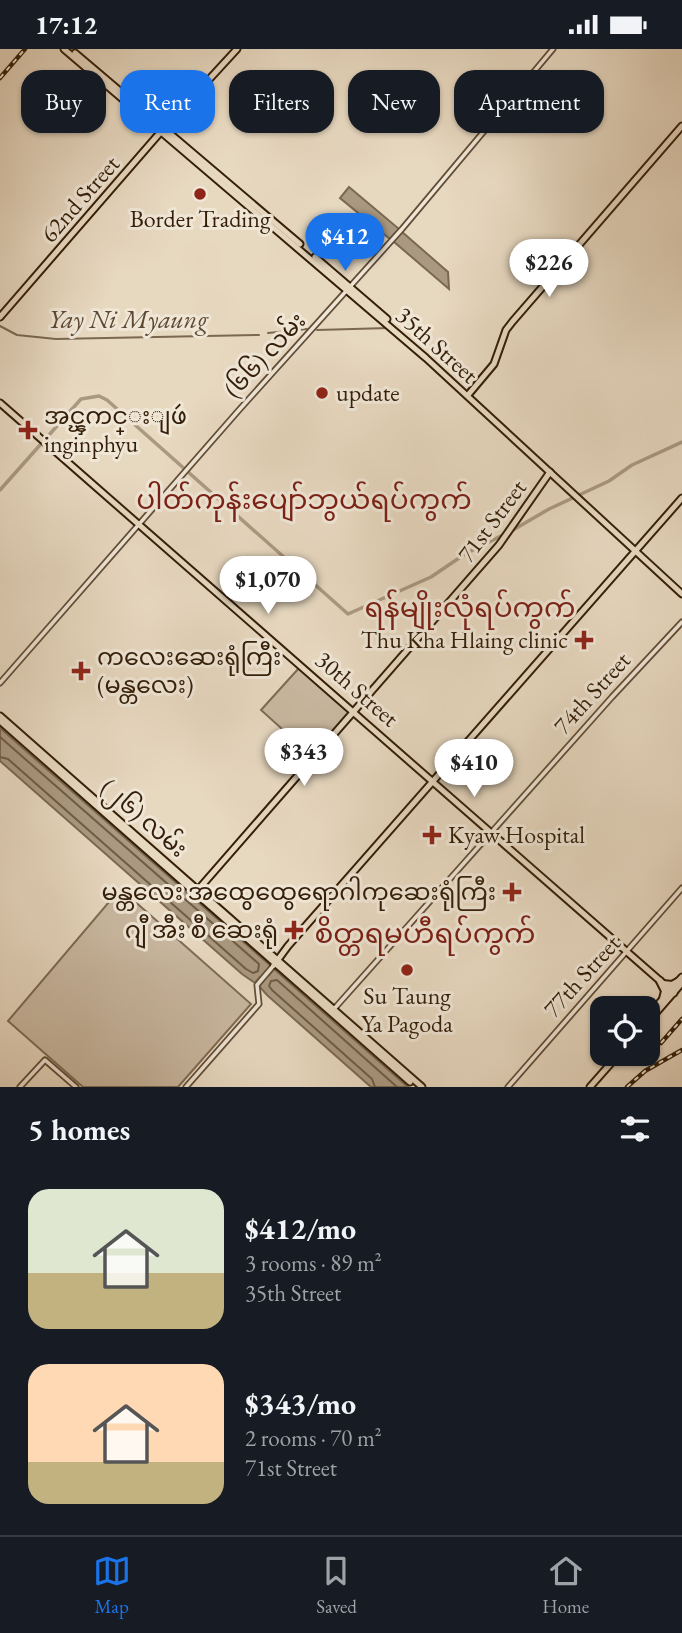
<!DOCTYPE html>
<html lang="en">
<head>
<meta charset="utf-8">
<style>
  body { margin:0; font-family:"EB Garamond","Noto Sans Myanmar",serif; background:#20242c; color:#f1f3f6; height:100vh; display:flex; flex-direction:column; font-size:26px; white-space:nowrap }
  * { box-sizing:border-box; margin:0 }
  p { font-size:23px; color:#9ea1a6 }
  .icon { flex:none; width:38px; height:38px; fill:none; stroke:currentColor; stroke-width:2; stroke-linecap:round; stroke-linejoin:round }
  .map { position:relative; height:1038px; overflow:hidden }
  .details { display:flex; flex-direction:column; background:#171b24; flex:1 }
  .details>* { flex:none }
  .hud { position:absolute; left:21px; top:21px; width:640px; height:63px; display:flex; gap:14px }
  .controls { position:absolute; left:590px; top:947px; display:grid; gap:14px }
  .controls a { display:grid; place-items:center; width:70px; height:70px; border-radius:14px; background:#171b24; box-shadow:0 2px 5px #0004; font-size:35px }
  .price { position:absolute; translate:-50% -60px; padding:0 16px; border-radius:24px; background:#fff; color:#222; font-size:23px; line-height:46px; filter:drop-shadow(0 2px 4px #0008) }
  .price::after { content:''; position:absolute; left:50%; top:42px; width:21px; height:16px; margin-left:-10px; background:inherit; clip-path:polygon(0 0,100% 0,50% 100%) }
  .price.active { background:#1a73e8; color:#fff }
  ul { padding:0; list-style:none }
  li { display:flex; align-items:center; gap:21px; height:175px; padding:0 28px }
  li span { display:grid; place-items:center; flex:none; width:196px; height:140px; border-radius:21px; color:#555 }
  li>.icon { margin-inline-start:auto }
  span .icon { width:84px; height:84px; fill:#fffc; stroke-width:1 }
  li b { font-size:30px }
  h2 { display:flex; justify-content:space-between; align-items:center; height:84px; padding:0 28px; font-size:30px }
  .pill { padding:0 24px; border-radius:21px; background:#171b24; box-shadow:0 2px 5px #0004; font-size:24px; line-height:63px }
  .pill.active { background:#1a73e8; color:#fff }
  .status { display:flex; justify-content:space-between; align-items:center; height:49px; padding:0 35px; background:#171b24; direction:ltr }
  .status svg { height:19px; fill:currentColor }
  .tab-bar { display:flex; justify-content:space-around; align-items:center; height:98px; border-top:2px solid #363941; background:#171b24; font-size:19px; color:#9ea1a6 }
  .tab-bar a { display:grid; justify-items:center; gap:4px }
  .tab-bar .active { color:#1a73e8 }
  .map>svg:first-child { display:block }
  .green { fill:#c9b8a1; stroke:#7e6b54; stroke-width:2 }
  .water { fill:#aa9981; stroke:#7b6851; stroke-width:2 }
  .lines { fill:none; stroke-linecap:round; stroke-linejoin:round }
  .shore { stroke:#6f5c44; stroke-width:2 }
  .stream { stroke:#7b6851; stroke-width:2 }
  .canal { stroke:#aa9981; stroke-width:3.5 }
  .minor-casing { stroke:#614c36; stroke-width:7 }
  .major-casing { stroke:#341e08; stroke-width:9 }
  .highway-casing { stroke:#341e08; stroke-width:10 }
  .minor { stroke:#efe6d6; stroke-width:3.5 }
  .major { stroke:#e7d8c0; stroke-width:5 }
  .highway { stroke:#e7d8c0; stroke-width:6 }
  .rail-casing { stroke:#341e08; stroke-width:4.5 }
  .rail { stroke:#efe6d6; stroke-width:2; stroke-dasharray:5; stroke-linecap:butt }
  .poi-dot { fill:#8f2418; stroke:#efe6d6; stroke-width:2.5 }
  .labels { text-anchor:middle; stroke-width:6; stroke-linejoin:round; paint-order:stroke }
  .street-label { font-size:24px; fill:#341e08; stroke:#efe6d6 }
  .poi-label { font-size:24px; fill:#341e08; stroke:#efe6d6; text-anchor:start }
  .water-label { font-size:26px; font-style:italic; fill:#5d4932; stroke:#efe6d6 }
  .quarter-label { font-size:28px; fill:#7a1f14; stroke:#efe6d6 }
</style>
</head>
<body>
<div class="status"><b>17:12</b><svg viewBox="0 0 49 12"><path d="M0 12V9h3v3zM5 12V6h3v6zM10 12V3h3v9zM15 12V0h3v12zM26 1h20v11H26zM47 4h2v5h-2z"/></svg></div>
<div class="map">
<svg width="682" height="1038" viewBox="0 0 682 1038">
  <rect width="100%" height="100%" fill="#e7d8c0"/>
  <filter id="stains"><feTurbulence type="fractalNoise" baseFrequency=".00286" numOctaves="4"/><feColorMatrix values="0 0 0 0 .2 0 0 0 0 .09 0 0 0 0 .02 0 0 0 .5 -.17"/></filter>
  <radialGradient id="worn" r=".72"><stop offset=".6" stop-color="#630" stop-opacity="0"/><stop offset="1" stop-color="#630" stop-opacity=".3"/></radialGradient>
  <g class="green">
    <polygon points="299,619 350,664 312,707 261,661"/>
    <polygon points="123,842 251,955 178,1038 83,1038 8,972 114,847 117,849"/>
  </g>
  <g class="water">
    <polygon points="349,138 399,180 390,190 340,149"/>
    <polygon points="401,182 448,223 449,240 393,192"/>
    <polygon points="0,679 271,917 266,923 269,926 274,920 408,1038 371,1038 267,946 259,937 264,931 260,928 255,934 242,925 0,712"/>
  </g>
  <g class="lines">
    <g class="shore">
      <polyline points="0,688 259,915 258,922 253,924 246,920 8,710 0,708"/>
      <polyline points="375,1038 372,1030 272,941 269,937 271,932 277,931 397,1038"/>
    </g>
    <g class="stream">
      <polyline points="0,277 17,286 56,290 259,286"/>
      <polyline points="317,281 389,279"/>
      <polyline points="268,284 307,280"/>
    </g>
    <polyline class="canal" points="0,441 81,350 99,347 107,351 348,565 431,528 465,505 513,481 549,460 609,432 632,416 682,393"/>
    <defs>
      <g id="minor">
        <polyline points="0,634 239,361 402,180 553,0"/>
        <polyline points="334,960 612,648 682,573"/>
        <polyline points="20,1038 45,1011 76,1038"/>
        <polyline points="186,1038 259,955 257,936 274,916"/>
        <polyline points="508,1038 682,839"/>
      </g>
      <g id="major">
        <polyline points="64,0 426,309 682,545"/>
        <polyline points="75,4 300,195"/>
        <polyline points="315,208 387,270"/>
        <polyline points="0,268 158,86 237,0"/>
        <polyline points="468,346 494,315 506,281 513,272 682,77"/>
        <polyline points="0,354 674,944"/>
        <polyline points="0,667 422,1038"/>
        <polyline points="0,672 410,1033"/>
        <polyline points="197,842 499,496 550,423"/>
        <polyline points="274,916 288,897 682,449"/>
        <polyline points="648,967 682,928"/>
        <polyline points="648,973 682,934"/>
        <polyline points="590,1038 620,1004"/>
      </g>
      <g id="highway">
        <polyline points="660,932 665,942 663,950"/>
        <polyline points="663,935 672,936 679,932"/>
      </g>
    </defs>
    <use href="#minor" class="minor-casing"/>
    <use href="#major" class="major-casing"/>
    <use href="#highway" class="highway-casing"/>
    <use href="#minor" class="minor"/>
    <use href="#major" class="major"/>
    <use href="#highway" class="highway"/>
    <defs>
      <g id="rail">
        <polyline points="0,29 25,0"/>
        <polyline points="661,994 682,970"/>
        <polyline points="627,1038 645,1022 682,1001"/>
      </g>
    </defs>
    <use href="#rail" class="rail-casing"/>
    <use href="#rail" class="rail"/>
  </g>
  <g class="poi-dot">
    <circle cx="200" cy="145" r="7"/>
    <circle cx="322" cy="344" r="7"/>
    <path d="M24.5 370.5h7v7h7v7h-7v7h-7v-7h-7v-7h7z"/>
    <path d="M580.5 580.5h7v7h7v7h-7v7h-7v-7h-7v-7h7z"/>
    <path d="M77.5 611.5h7v7h7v7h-7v7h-7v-7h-7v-7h7z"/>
    <path d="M428.5 775.5h7v7h7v7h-7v7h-7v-7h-7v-7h7z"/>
    <path d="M508.5 832.5h7v7h7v7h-7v7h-7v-7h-7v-7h7z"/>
    <path d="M290.5 870.5h7v7h7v7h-7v7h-7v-7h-7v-7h7z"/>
    <circle cx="407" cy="921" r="7"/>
  </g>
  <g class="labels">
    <g class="street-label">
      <text transform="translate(80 150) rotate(-49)" y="8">62nd Street</text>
      <text transform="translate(437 296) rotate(42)" y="8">35th Street</text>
      <text transform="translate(265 306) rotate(-47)" y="8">(၆၆) လမ်း</text>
      <text transform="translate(492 472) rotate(-53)" y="8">71st Street</text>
      <text transform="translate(357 640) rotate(41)" y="8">30th Street</text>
      <text transform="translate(592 644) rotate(-48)" y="8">74th Street</text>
      <text transform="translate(144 769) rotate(41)" y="8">(၂၆) လမ်း</text>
      <text transform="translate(582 927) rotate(-48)" y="8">77th Street</text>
    </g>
    <g class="poi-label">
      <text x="200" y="178" text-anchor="middle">Border Trading</text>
      <text x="336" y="352">update</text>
      <text x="44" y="375">အင္ၾကင္းျဖဴ<tspan x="44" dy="28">inginphyu</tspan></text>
      <text x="568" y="599" text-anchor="end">Thu Kha Hlaing clinic</text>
      <text x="97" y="616">ကလေးဆေးရုံကြီး<tspan x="97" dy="28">(မန္တလေး)</tspan></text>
      <text x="448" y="794">Kyaw Hospital</text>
      <text x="496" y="851" text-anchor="end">မန္တလေး အထွေထွေရောဂါကုဆေးရုံကြီး</text>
      <text x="278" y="889" text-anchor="end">ဂျီ အီး စီ ဆေးရုံ</text>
      <text x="407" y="955" text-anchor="middle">Su Taung<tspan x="407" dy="28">Ya Pagoda</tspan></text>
    </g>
    <g class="water-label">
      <text x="128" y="279">Yay Ni Myaung</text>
    </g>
    <g class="quarter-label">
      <text x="304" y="460">ပါတ်ကုန်းပျော်ဘွယ်ရပ်ကွက်</text>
      <text x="470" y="568">ရန်မျိုးလုံရပ်ကွက်</text>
      <text x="425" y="894">စိတ္တရမဟီရပ်ကွက်</text>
    </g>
  </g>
  <rect width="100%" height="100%" filter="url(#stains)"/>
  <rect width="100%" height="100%" fill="url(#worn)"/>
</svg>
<div class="controls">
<a><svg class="icon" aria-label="locate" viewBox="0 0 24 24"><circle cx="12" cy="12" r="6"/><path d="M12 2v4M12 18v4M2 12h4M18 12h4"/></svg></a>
</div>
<b class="price active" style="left:345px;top:224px">$412</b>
<b class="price" style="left:549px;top:250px">$226</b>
<b class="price" style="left:268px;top:567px">$1,070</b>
<b class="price" style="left:304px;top:739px">$343</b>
<b class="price" style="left:474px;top:750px">$410</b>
<div class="hud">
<a class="pill">Buy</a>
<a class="pill active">Rent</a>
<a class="pill">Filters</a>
<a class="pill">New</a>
<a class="pill">Apartment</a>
</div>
</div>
<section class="details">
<h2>5 homes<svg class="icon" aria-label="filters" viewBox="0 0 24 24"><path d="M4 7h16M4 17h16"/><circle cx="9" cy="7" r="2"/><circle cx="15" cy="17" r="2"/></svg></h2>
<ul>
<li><span style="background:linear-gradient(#dfe7d0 60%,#c2b280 0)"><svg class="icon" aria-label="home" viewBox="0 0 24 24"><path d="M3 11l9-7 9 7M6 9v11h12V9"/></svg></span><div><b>$412/mo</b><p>3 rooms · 89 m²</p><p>35th Street</p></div></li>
<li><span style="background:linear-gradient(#ffd9b3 70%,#c2b280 0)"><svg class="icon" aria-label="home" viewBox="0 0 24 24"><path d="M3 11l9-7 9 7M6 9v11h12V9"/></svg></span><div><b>$343/mo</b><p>2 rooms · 70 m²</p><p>71st Street</p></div></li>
</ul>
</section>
<nav class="tab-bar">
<a class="active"><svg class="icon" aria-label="map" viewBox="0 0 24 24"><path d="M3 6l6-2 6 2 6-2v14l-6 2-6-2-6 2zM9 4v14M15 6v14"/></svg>Map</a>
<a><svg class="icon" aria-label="saved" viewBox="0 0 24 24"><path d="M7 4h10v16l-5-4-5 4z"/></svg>Saved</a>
<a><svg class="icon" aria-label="home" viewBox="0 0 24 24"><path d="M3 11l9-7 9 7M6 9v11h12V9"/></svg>Home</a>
</nav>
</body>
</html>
